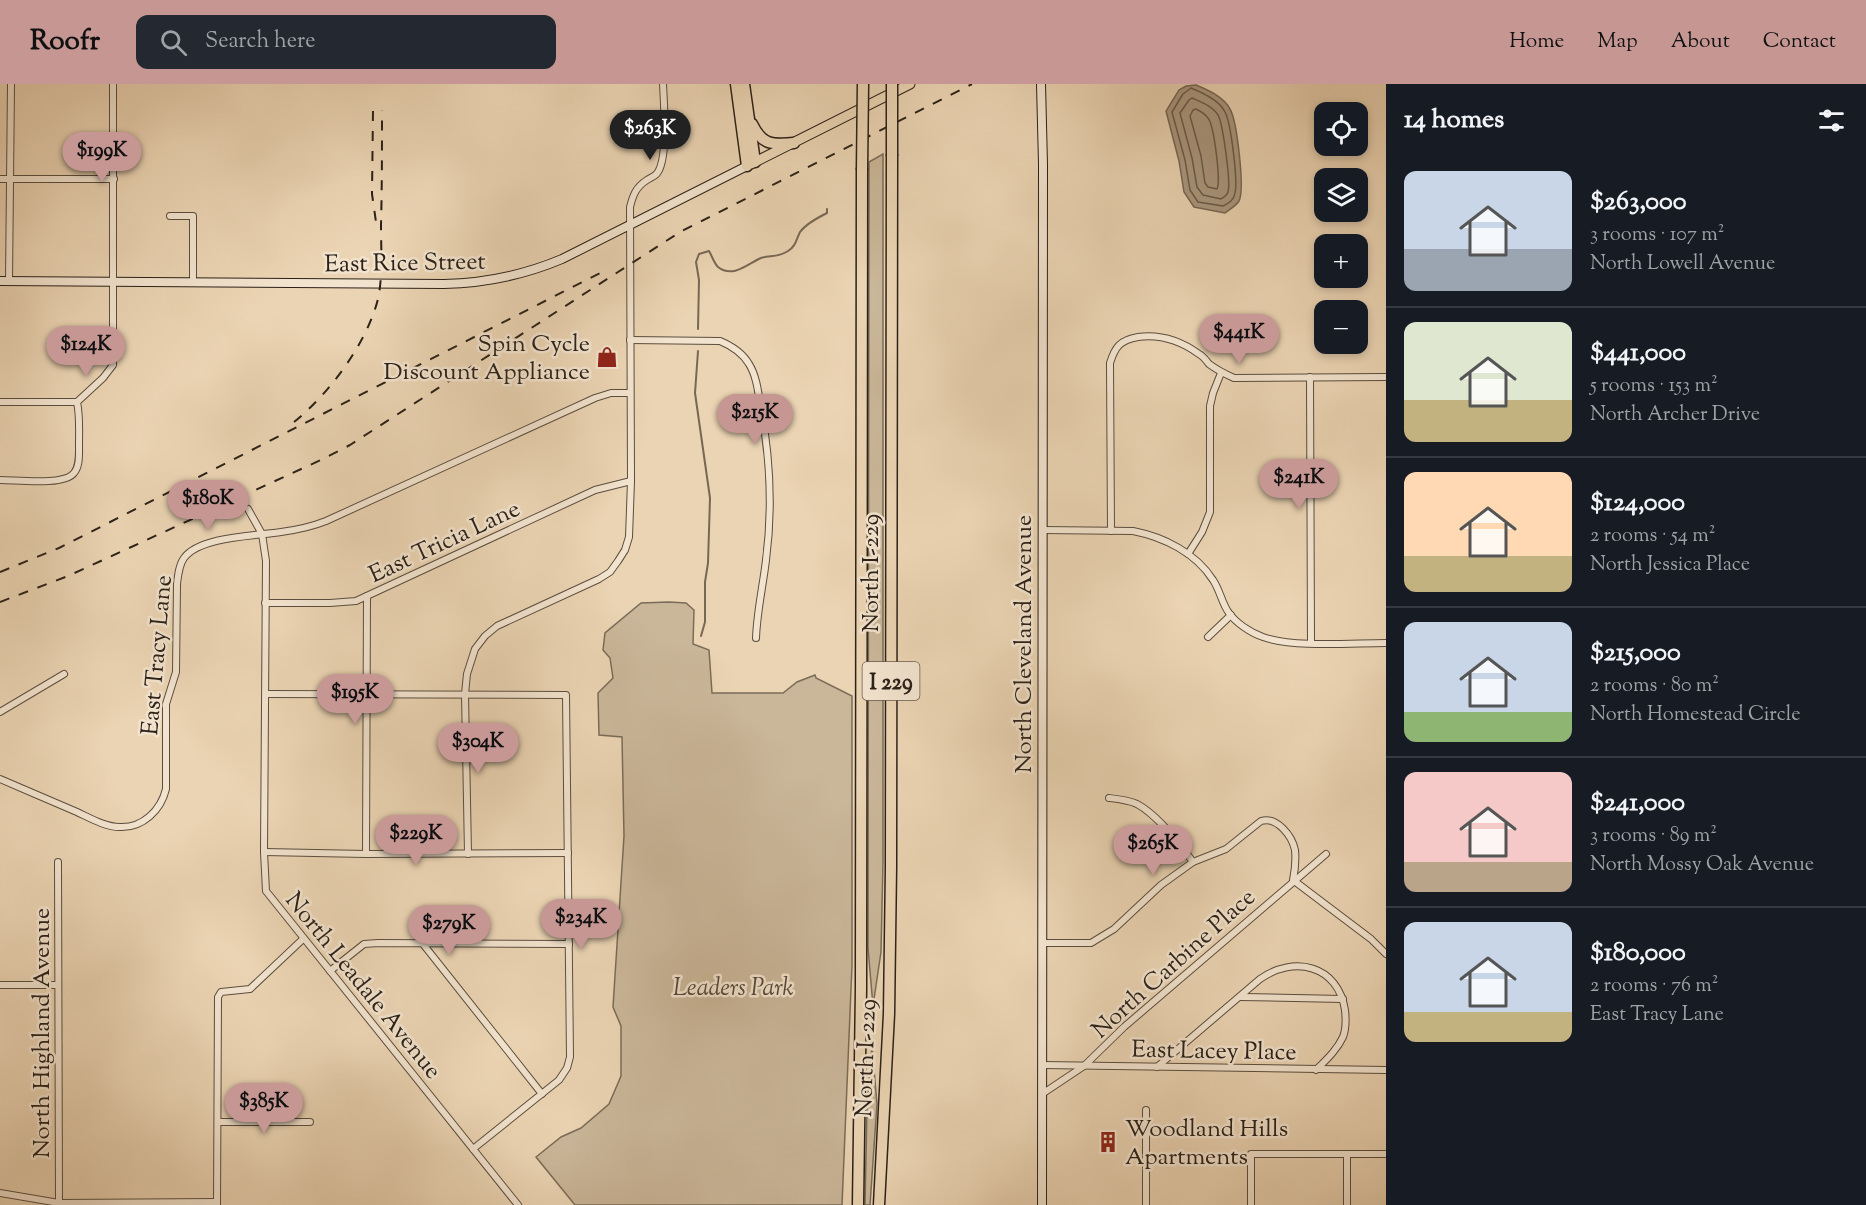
<!DOCTYPE html>
<html lang="en">
<head>
<meta charset="utf-8">
<style>
  body { margin:0; font-family:"Sorts Mill Goudy",serif; background:#242831; color:#f1f3f6; height:100vh; display:flex; flex-direction:column; font-size:22px; white-space:nowrap }
  * { box-sizing:border-box; margin:0 }
  p { font-size:20px; color:#9ea1a6 }
  .icon { flex:none; width:33px; height:33px; fill:none; stroke:currentColor; stroke-width:2; stroke-linecap:round; stroke-linejoin:round }
  .map { position:relative; flex:1; overflow:hidden }
  .drawer { display:flex; flex-direction:column; background:#171b24; width:480px }
  .drawer>* { flex:none }
  .tools { position:absolute; left:1314px; top:18px; display:grid; gap:12px }
  .tools a { display:grid; place-items:center; width:54px; height:54px; border-radius:12px; background:#171b24; box-shadow:0 3px 9px #0003; font-size:30px }
  .price { position:absolute; translate:-50% -51px; padding:0 14px; border-radius:21px; background:#c59692; color:#111; font-size:20px; line-height:39px; filter:drop-shadow(0 2px 3px #0008) }
  .price::after { content:''; position:absolute; left:50%; top:36px; width:18px; height:14px; margin-left:-9px; background:inherit; clip-path:polygon(0 0,100% 0,50% 100%) }
  .price.active { background:#222; color:#fff }
  ul { padding:0; list-style:none }
  li { display:flex; align-items:center; gap:18px; height:150px; padding:0 18px }
  li+li { border-top:2px solid #363941 }
  li span { display:grid; place-items:center; flex:none; width:168px; height:120px; border-radius:12px; color:#555 }
  li>.icon { margin-inline-start:auto }
  span .icon { width:72px; height:72px; fill:#fffc; stroke-width:1 }
  li b { font-size:26px }
  h2 { display:flex; justify-content:space-between; align-items:center; height:72px; padding:0 18px; font-size:26px }
  header { display:flex; align-items:center; gap:36px; box-sizing:border-box; height:84px; padding:0 30px; background:#c59692; color:#111 }
  header strong { font-size:28px }
  nav { display:flex; gap:33px; margin-inline-start:auto; font-size:21px }
  .search { width:420px; height:54px; background:#242831; display:flex; align-items:center; gap:15px; box-sizing:border-box; padding:0 21px; border-radius:12px; color:#9ea1a6; font-size:22px }
  main { display:flex; flex:1; min-height:0 }
  .map>svg:first-child { display:block }
  .green { fill:#cab699; stroke:#7a6c58; stroke-width:1.5 }
  .water { fill:#aa977e; stroke:#776855; stroke-width:1.5 }
  .lines { fill:none; stroke-linecap:round; stroke-linejoin:round }
  .shore { stroke:#6a5c4b; stroke-width:1.5 }
  .stream { stroke:#776855; stroke-width:2 }
  .street-casing { stroke:#5b4e3f; stroke-width:8 }
  .secondary-casing { stroke:#2b2118; stroke-width:10 }
  .primary-casing { stroke:#2b2118; stroke-width:11 }
  .highway-casing { stroke:#2b2118; stroke-width:13 }
  .street { stroke:#f2e3ce; stroke-width:6 }
  .secondary { stroke:#f2e3ce; stroke-width:8 }
  .primary { stroke:#ebd4b3; stroke-width:9 }
  .highway { stroke:#ebd4b3; stroke-width:10 }
  .rail { stroke:#2b2118; stroke-width:2; stroke-dasharray:10 10; stroke-linecap:butt }
  .highway-bridge-casing { stroke:#2b2118; stroke-width:13; stroke-linecap:butt }
  .highway-bridge { stroke:#ebd4b3; stroke-width:10 }
  .labels { text-anchor:middle; stroke-width:5; stroke-linejoin:round; paint-order:stroke }
  .shield { fill:#f2e3ce; stroke:#675b4f; stroke-width:1.5 }
  .shield-label { font-size:22px; font-weight:bold; fill:#2b2118 }
  .street-label { font-size:24px; fill:#2b2118; stroke:#f2e3ce }
  .poi-label { font-size:24px; fill:#2b2118; stroke:#f2e3ce; text-anchor:end }
  .park-label { font-size:24px; font-style:italic; fill:#534638; stroke:#f2e3ce }
</style>
</head>
<body>
<header>
<strong>Roofr</strong>
<div class="search"><svg class="icon" aria-label="search" viewBox="0 0 24 24"><circle cx="10" cy="10" r="6"/><path d="M15 15l6 6"/></svg>Search here</div>
<nav><a>Home</a><a>Map</a><a>About</a><a>Contact</a></nav>
</header>
<main>
<div class="map">
<svg width="1386" height="1121" viewBox="0 0 1386 1121">
  <rect width="100%" height="100%" fill="#ebd4b3"/>
  <filter id="stains"><feTurbulence type="fractalNoise" baseFrequency=".00333" numOctaves="4"/><feColorMatrix values="0 0 0 0 .2 0 0 0 0 .09 0 0 0 0 .02 0 0 0 .5 -.17"/></filter>
  <radialGradient id="worn" r=".72"><stop offset=".6" stop-color="#630" stop-opacity="0"/><stop offset="1" stop-color="#630" stop-opacity=".3"/></radialGradient>
  <g class="green">
    <polygon points="883,70 883,778 881,868 873,922 868,864 869,78"/>
    <polygon points="669,518 686,519 694,526 693,560 709,566 712,609 783,609 797,598 815,591 816,594 852,612 852,881 842,1121 575,1121 536,1073 561,1053 581,1044 609,1020 621,992 621,942 613,923 624,752 622,653 599,651 598,609 613,594 610,574 603,566 605,549 641,519"/>
    <polygon points="872,962 877,1020 870,1121 865,1121 867,1024"/>
  </g>
  <path class="water" d="M1196,1C1208,6 1224,13 1230,25C1237,37 1245,105 1239,117C1236,122 1230,125 1225,129L1194,123L1184,108L1179,77L1166,27L1179,6L1186,2Z"/>
  <g class="lines">
    <g class="shore">
      <path d="M1191,4C1201,8 1220,17 1225,28C1231,39 1238,97 1235,109C1234,116 1229,119 1223,122L1198,118L1190,106L1185,76L1172,28L1183,10Z"/>
      <path d="M1192,14C1201,18 1215,23 1219,33C1223,44 1231,97 1228,108C1227,112 1225,112 1221,115L1203,111L1197,103L1192,74L1180,29L1189,16Z"/>
      <path d="M1193,26L1196,25C1200,27 1205,30 1208,34C1214,41 1221,97 1217,105L1208,103L1205,99L1201,72L1190,32Z"/>
    </g>
    <g class="stream">
      <path d="M698,245L699,196L696,178L699,170L709,167C712,172 714,179 718,183C733,195 749,179 761,174C771,171 777,174 788,167C796,162 796,156 800,148C805,141 819,133 827,129V125"/>
      <polyline points="698,267 695,309 710,414 708,479 705,498 705,538 701,552"/>
    </g>
    <defs>
      <g id="street">
        <polyline points="0,95 114,95"/>
        <polyline points="170,132 193,132 193,199"/>
        <polyline points="9,197 11,0"/>
        <path d="M630,256L720,257C732,262 742,268 749,280C756,291 758,306 760,319C770,371 773,423 766,476C763,502 757,527 756,554"/>
        <polyline points="1310,293 1311,559"/>
        <polyline points="0,318 77,318"/>
        <path d="M0,396C17,396 64,402 74,389C80,382 79,370 79,361C79,347 80,332 77,318L103,294L113,281V0"/>
        <polyline points="248,425 262,450 266,477 264,768 266,807 518,1121"/>
        <path d="M1042,446L1133,447C1164,453 1196,469 1213,496C1220,506 1222,520 1229,529C1236,539 1251,549 1263,553C1294,564 1351,559 1386,559"/>
        <path d="M1111,447L1110,279C1115,263 1120,256 1138,253C1160,250 1181,257 1199,270C1203,272 1206,276 1209,280C1217,286 1225,290 1234,294L1386,293"/>
        <polyline points="1188,470 1202,448 1210,428 1210,322 1213,309 1221,289"/>
        <polyline points="265,519 330,519 356,517 595,406 631,397"/>
        <polyline points="1208,553 1231,531"/>
        <polyline points="266,610 566,611 570,973 567,984 559,996 473,1065"/>
        <polyline points="0,628 64,590"/>
        <path d="M0,695C26,706 51,717 77,728C90,734 105,743 120,743C143,744 161,726 166,705V620L176,588L177,500C178,491 179,481 184,474C200,452 257,452 281,448C296,446 311,443 326,437L595,314L611,309H630"/>
        <path d="M1109,714C1118,715 1128,716 1137,720C1156,730 1180,760 1193,778"/>
        <polyline points="264,768 366,770 568,769"/>
        <polyline points="366,770 367,512"/>
        <path d="M468,770L465,610L467,590L475,565L485,552L497,542L599,495L610,488L618,477L625,466L629,453L631,397L630,123C633,111 636,103 647,96C651,93 655,93 658,88C668,72 664,21 663,0"/>
        <polyline points="58,778 59,1119"/>
        <path d="M1042,859H1091L1114,845L1161,801L1193,778L1226,765L1261,737C1277,732 1292,752 1295,766C1296,776 1295,786 1293,796L1371,855L1386,870"/>
        <polyline points="423,860 542,1010"/>
        <polyline points="330,887 364,860 378,859 569,860"/>
        <polyline points="0,901 58,901"/>
        <polyline points="1240,913 1343,915"/>
        <polyline points="1042,981 1386,986"/>
        <path d="M1157,983L1260,895C1294,871 1338,881 1345,926C1346,935 1346,945 1343,953C1337,966 1326,976 1316,986"/>
        <polyline points="1042,1010 1084,982 1124,943 1326,770"/>
        <polyline points="218,1038 310,1038"/>
        <polyline points="0,1109 59,1119 217,1118"/>
        <polyline points="217,1121 218,913 221,908 250,905 303,855"/>
        <polyline points="1146,1121 1146,1026"/>
        <polyline points="1251,1121 1251,1070 1386,1070"/>
        <polyline points="1347,1121 1347,1070"/>
      </g>
      <g id="secondary">
        <polyline points="1041,0 1043,80 1042,1121"/>
        <path d="M0,197L444,200C486,199 524,191 562,175L747,82"/>
      </g>
      <polyline id="primary" points="751,80 910,0"/>
      <g id="highway">
        <polyline points="736,0 747,82"/>
        <polyline points="744,0 755,78"/>
        <path d="M752,40C762,61 772,61 794,59"/>
        <polyline points="858,1121 861,904 862,86"/>
        <polyline points="879,1121 889,930 891,783 892,72"/>
      </g>
    </defs>
    <use href="#street" class="street-casing"/>
    <use href="#secondary" class="secondary-casing"/>
    <use href="#primary" class="primary-casing"/>
    <use href="#highway" class="highway-casing"/>
    <use href="#street" class="street"/>
    <use href="#secondary" class="secondary"/>
    <use href="#primary" class="primary"/>
    <use href="#highway" class="highway"/>
    <g class="rail">
      <polyline points="373,27 372,110 376,138"/>
      <path d="M294,338C329,310 367,259 378,215C383,191 381,166 381,141C382,103 382,65 382,26"/>
      <polyline points="0,488 59,464 608,185"/>
      <polyline points="0,518 68,492 323,375 350,361 680,148 972,0"/>
    </g>
    <defs>
      <g id="highway-bridge">
        <polyline points="892,72 892,0"/>
        <polyline points="862,86 863,0"/>
      </g>
    </defs>
    <use href="#highway-bridge" class="highway-bridge-casing"/>
    <use href="#highway-bridge" class="highway-bridge"/>
  </g>
  <defs>
    <symbol id="shop-bare" viewBox="-9 -9 18 18"><path d="M-5-2.5h2.3a2.7 3.5 0 0 1 5.4 0H5L5.5 6h-11ZM-1.5-2.5h3a1.5 2.3 0 0 0-3 0Z" fill="#8f2418" stroke="#f2e3ce" stroke-width="2.5" paint-order="stroke"/></symbol>
    <symbol id="building-bare" viewBox="-9 -9 18 18"><path d="M-4-6H4V6H1V3H-1V6H-4ZM-2.5-4.3h1.7v1.8h-1.7ZM.8-4.3h1.7v1.8H.8ZM-2.5-1h1.7V.8h-1.7ZM.8-1h1.7V.8H.8Z" fill="#8f2418" stroke="#f2e3ce" stroke-width="2.5" paint-order="stroke"/></symbol>
  </defs>
  <g fill-rule="evenodd">
    <use href="#shop-bare" x="592" y="258" width="30" height="30"/>
    <use href="#building-bare" x="1093" y="1043" width="30" height="30"/>
  </g>
  <g class="labels">
    <rect class="shield" x="862.5" y="578" width="57" height="38" rx="4.5"/>
    <g class="shield-label">
      <text x="891" y="605">I 229</text>
    </g>
    <g class="street-label">
      <text transform="translate(405 178) rotate(-1)" y="8">East Rice Street</text>
      <text transform="translate(444 457) rotate(-25)" y="8">East Tricia Lane</text>
      <text transform="translate(870 489) rotate(-90)" y="8">North I-229</text>
      <text transform="translate(1023 560) rotate(-90)" y="8">North Cleveland Avenue</text>
      <text transform="translate(156 571) rotate(-85)" y="8">East Tracy Lane</text>
      <text transform="translate(1173 879) rotate(-42)" y="8">North Carbine Place</text>
      <text transform="translate(364 901) rotate(51)" y="8">North Leadale Avenue</text>
      <text transform="translate(41 949) rotate(-90)" y="8">North Highland Avenue</text>
      <text transform="translate(1214 966) rotate(1)" y="8">East Lacey Place</text>
      <text transform="translate(865 974) rotate(-88)" y="8">North I-229</text>
    </g>
    <g class="poi-label">
      <text x="590" y="267">Spin Cycle<tspan x="590" dy="28">Discount Appliance</tspan></text>
      <text x="1125" y="1052" text-anchor="start">Woodland Hills<tspan x="1125" dy="28">Apartments</tspan></text>
    </g>
    <g class="park-label">
      <text x="733" y="911">Leaders Park</text>
    </g>
  </g>
  <rect width="100%" height="100%" filter="url(#stains)"/>
  <rect width="100%" height="100%" fill="url(#worn)"/>
</svg>
<div class="tools">
<a><svg class="icon" aria-label="locate" viewBox="0 0 24 24"><circle cx="12" cy="12" r="6"/><path d="M12 2v4M12 18v4M2 12h4M18 12h4"/></svg></a>
<a><svg class="icon" aria-label="layers" viewBox="0 0 24 24"><path d="M12 4l9 5-9 5-9-5zM3 14l9 5 9-5"/></svg></a>
<a>+</a>
<a>−</a>
</div>
<b class="price active" style="left:650px;top:77px">$263K</b>
<b class="price" style="left:102px;top:99px">$199K</b>
<b class="price" style="left:1239px;top:281px">$441K</b>
<b class="price" style="left:86px;top:293px">$124K</b>
<b class="price" style="left:755px;top:361px">$215K</b>
<b class="price" style="left:1299px;top:426px">$241K</b>
<b class="price" style="left:208px;top:447px">$180K</b>
<b class="price" style="left:355px;top:641px">$195K</b>
<b class="price" style="left:478px;top:690px">$304K</b>
<b class="price" style="left:416px;top:782px">$229K</b>
<b class="price" style="left:1153px;top:792px">$265K</b>
<b class="price" style="left:581px;top:866px">$234K</b>
<b class="price" style="left:449px;top:872px">$279K</b>
<b class="price" style="left:264px;top:1050px">$385K</b>
</div>
<section class="drawer">
<h2>14 homes<svg class="icon" aria-label="filters" viewBox="0 0 24 24"><path d="M4 7h16M4 17h16"/><circle cx="9" cy="7" r="2"/><circle cx="15" cy="17" r="2"/></svg></h2>
<ul>
<li><span style="background:linear-gradient(#c9d6e8 65%,#9aa5b1 0)"><svg class="icon" aria-label="home" viewBox="0 0 24 24"><path d="M3 11l9-7 9 7M6 9v11h12V9"/></svg></span><div><b>$263,000</b><p>3 rooms · 107 m²</p><p>North Lowell Avenue</p></div></li>
<li><span style="background:linear-gradient(#dfe7d0 65%,#c2b280 0)"><svg class="icon" aria-label="home" viewBox="0 0 24 24"><path d="M3 11l9-7 9 7M6 9v11h12V9"/></svg></span><div><b>$441,000</b><p>5 rooms · 153 m²</p><p>North Archer Drive</p></div></li>
<li><span style="background:linear-gradient(#ffd9b3 70%,#c2b280 0)"><svg class="icon" aria-label="home" viewBox="0 0 24 24"><path d="M3 11l9-7 9 7M6 9v11h12V9"/></svg></span><div><b>$124,000</b><p>2 rooms · 54 m²</p><p>North Jessica Place</p></div></li>
<li><span style="background:linear-gradient(#c9d6e8 75%,#8fb573 0)"><svg class="icon" aria-label="home" viewBox="0 0 24 24"><path d="M3 11l9-7 9 7M6 9v11h12V9"/></svg></span><div><b>$215,000</b><p>2 rooms · 80 m²</p><p>North Homestead Circle</p></div></li>
<li><span style="background:linear-gradient(#f6c9c9 75%,#b9a48a 0)"><svg class="icon" aria-label="home" viewBox="0 0 24 24"><path d="M3 11l9-7 9 7M6 9v11h12V9"/></svg></span><div><b>$241,000</b><p>3 rooms · 89 m²</p><p>North Mossy Oak Avenue</p></div></li>
<li><span style="background:linear-gradient(#c9d6e8 75%,#c2b280 0)"><svg class="icon" aria-label="home" viewBox="0 0 24 24"><path d="M3 11l9-7 9 7M6 9v11h12V9"/></svg></span><div><b>$180,000</b><p>2 rooms · 76 m²</p><p>East Tracy Lane</p></div></li>
</ul>
</section>
</main>
</body>
</html>
